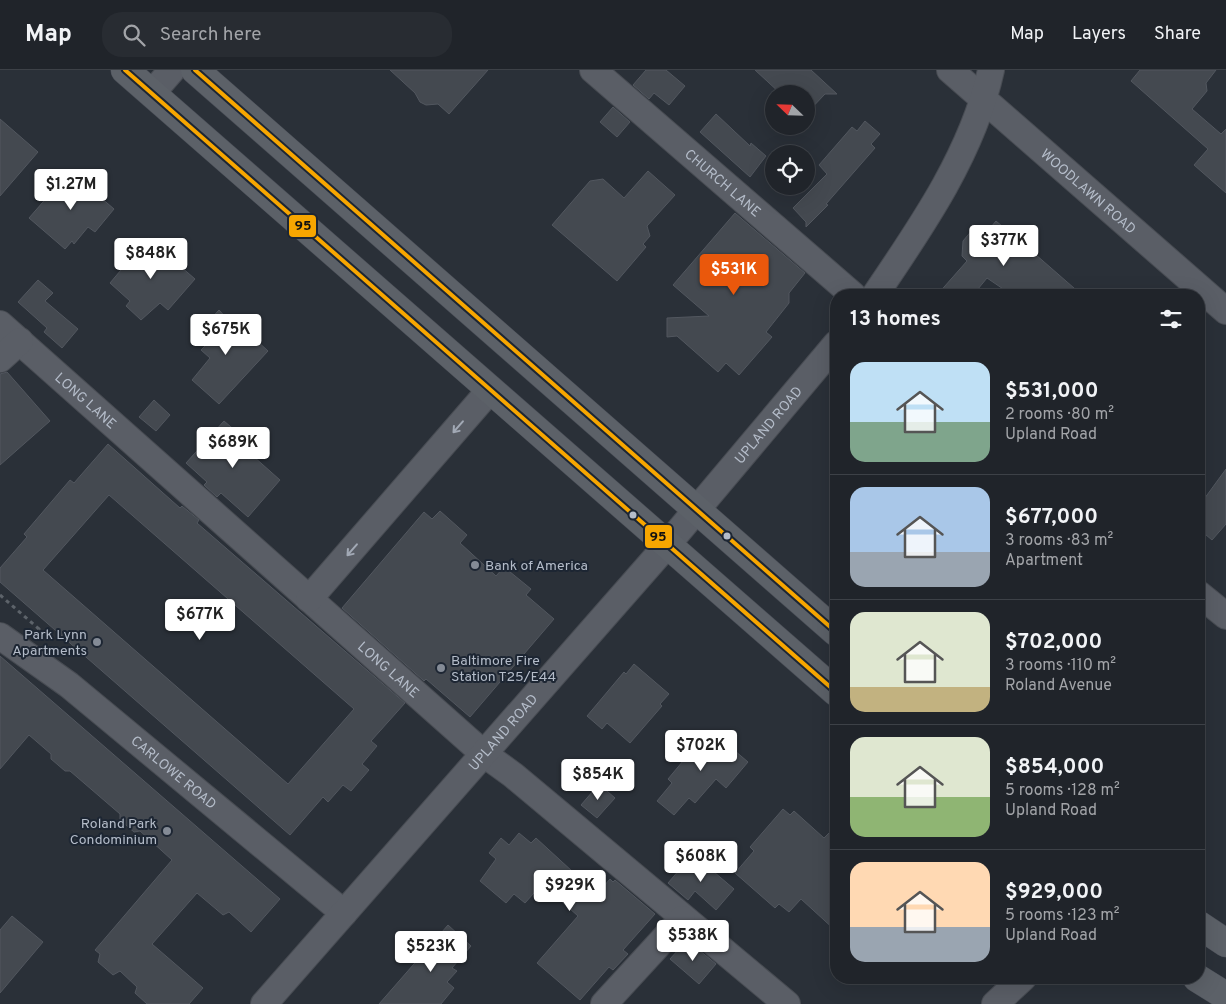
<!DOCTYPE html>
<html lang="en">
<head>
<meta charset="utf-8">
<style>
  body { margin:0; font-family:Overpass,sans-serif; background:#282c32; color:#f1f3f6; height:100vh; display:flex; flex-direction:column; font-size:19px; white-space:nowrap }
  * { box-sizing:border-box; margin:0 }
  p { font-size:16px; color:#a2a4a8 }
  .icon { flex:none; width:28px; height:28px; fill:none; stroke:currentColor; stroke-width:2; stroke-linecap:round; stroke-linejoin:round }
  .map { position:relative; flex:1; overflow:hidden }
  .side { position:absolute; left:830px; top:219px; width:375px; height:695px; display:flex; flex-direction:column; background:#20242a; border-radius:20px; box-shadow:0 5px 20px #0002,0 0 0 1px #3d4147 }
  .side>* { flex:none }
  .needle { width:32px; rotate:293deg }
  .controls { position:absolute; left:765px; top:15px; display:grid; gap:10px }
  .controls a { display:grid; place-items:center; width:50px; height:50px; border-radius:50%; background:#20242a; box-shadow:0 5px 20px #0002,0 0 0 1px #3d4147; font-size:25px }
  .price { position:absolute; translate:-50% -42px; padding:0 11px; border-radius:5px; background:#fff; color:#222; font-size:16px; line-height:32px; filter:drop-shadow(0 1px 2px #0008) }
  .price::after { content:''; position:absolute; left:50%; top:30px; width:15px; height:11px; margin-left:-8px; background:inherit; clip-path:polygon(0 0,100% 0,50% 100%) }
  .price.selected { background:#ea580c; color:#fff }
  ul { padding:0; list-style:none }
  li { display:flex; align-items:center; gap:15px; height:125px; padding:0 20px }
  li+li { border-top:1px solid #3d4147 }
  li span { display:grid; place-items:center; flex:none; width:140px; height:100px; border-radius:15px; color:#555 }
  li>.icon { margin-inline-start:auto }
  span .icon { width:60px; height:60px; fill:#fffc; stroke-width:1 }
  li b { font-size:21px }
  h2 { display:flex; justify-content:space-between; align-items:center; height:60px; padding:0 20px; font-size:21px }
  header { display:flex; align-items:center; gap:30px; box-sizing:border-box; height:70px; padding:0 25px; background:#20242a; border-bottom:1px solid #3d4147 }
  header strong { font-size:24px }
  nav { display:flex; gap:28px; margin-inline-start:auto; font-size:18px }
  .search { width:350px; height:45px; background:#282c32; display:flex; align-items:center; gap:12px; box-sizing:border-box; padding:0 18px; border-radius:20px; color:#a2a4a8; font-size:19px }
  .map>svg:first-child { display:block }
  .building { fill:#444950; stroke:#52575f; fill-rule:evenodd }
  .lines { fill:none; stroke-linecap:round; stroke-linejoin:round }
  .minor-casing { stroke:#484c53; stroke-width:28 }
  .major-casing { stroke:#484c55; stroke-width:29 }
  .path { stroke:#5d636a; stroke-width:3; stroke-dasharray:4 4; stroke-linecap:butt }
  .minor { stroke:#5a5e66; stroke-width:26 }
  .major { stroke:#5c6168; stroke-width:28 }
  .bus-1-casing { stroke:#1d2633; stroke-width:8 }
  .bus-1 { stroke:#f7a600; stroke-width:4 }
  .oneway { stroke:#a2a9b5 }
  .bus-dot { fill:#b4bcc9; stroke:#1d2633; stroke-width:2 }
  .poi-dot { fill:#848b96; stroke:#1d2633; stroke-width:2 }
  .labels { text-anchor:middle; stroke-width:4; stroke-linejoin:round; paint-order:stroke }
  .street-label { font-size:14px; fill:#b4bcc9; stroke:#1d2633 }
  .poi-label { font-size:14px; fill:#b4bcc9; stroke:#1d2633; text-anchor:start }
  .line-badge { stroke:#1d2633; stroke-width:2 }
  .pale-badge-label { font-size:14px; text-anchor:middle; font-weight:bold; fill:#111 }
</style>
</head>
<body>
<header>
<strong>Map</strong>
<div class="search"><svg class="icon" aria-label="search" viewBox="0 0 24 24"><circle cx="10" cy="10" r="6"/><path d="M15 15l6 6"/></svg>Search here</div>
<nav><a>Map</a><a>Layers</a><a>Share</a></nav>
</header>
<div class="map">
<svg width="1226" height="934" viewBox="0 0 1226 934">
  <rect width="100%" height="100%" fill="#2a3038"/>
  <g class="building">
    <polygon points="390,0 488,0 449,44 438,34 426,35 420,32 415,23"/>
    <polygon points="646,0 666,0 685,16 669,35 654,23 649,29 633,15"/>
    <polygon points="755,0 811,0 837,24 825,24 806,44 806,24 781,24"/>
    <polygon points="1140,0 1216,0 1206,13 1207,21 1192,39 1221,64 1226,59 1226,123 1194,95 1208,79 1131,11"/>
    <polygon points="613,37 630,52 617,67 600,52"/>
    <polygon points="716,44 750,76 751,73 766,86 750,107 700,62"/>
    <polygon points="0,49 38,82 0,126"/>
    <polygon points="865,51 880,64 871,74 875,78 826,134 828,135 806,157 806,152 793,138 827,104 819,95 852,57 857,61"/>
    <polygon points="70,101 114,139 95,162 88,157 74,174 72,171 65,179 29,148"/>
    <polygon points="648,101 675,125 647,156 650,166 643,174 646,177 617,211 552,155 590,111 603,109 624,128"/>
    <polygon points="735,143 805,203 789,223 789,233 766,262 772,267 739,305 726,293 718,302 677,266 667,267 667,248 709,246 673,215"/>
    <polygon points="996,151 1035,184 1082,225 1012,225 987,208 973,225 937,225 967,191 962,186 963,171 973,159 991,157"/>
    <polygon points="148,168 195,209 168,240 160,233 141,250 126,236 130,231 110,213"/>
    <polygon points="38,210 53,223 45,231 78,259 62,278 44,262 47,258 18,232"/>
    <polygon points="219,240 228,250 231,247 268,281 219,334 192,310 210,288 201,280 207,274 197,264"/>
    <polygon points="7,302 50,351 0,395 0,304"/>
    <polygon points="154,330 170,345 156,361 139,347"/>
    <polygon points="224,351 258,380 253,386 280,410 248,447 221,423 217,427 204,415 207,412 186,393"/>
    <path d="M108,374L180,438L182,436L199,450L197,453L405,633L371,671L377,676L362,694L369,700L351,721L343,715L328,732L323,727L290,765L0,512V498L27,467L24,464L70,410L74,413ZM109,425L354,639L288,714L43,500Z"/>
    <polygon points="1226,399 1226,454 1212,470 1199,459 1199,436"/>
    <polygon points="440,441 467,465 460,473 496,506 504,497 531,519 526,525 554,549 470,647 426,609 424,611 342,538 424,442 432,449"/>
    <polygon points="0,586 280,829 251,862 229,842 223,845 197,823 152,874 203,918 189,934 147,934 135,923 137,917 120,901 113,905 98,892 100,884 95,880 172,790 140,761 134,762 120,750 120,744 70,701 65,701 51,689 51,684 29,665 0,699"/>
    <polygon points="634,594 669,624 660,634 662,636 630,673 607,653 602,659 587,646 624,602 626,604"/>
    <polygon points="713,662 748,692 726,718 716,709 695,733 689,728 674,745 657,731 672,713 668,709 683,691 680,676 697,675"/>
    <polygon points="599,714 615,728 597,748 581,735"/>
    <polygon points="783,739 790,745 794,741 824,768 836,756 836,861 801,829 789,842 779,834 775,838 735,803 754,781 750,777"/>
    <polygon points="519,763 531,773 536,768 597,824 610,809 613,812 615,810 655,844 623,880 628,884 613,900 609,897 580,930 537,893 578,846 542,814 525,833 514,824 506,833 480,811 496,789 489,783 501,768 509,775"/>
    <polygon points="693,784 734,819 716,840 695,821 688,830 668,813"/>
    <polygon points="12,846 43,872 0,923 0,860"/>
    <polygon points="448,855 471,876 452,898 457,901 447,912 454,918 441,934 379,934"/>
    <polygon points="687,870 716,894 699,914 670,889"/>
  </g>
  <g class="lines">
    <defs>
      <g id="minor">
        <path id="s1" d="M593,0L853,225"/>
        <path id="s2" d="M950,0L1226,241"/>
        <polyline points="152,23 172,0"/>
        <path d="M875,225C922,156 973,82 991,0"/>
        <path id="s3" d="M0,254L484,684L513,705L787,934"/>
        <polyline points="0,289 20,271"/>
        <polyline points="1199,524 1226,546"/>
        <polyline points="309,529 490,320"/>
        <path id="s4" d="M0,566L69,615L344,843"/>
        <path id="s5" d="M264,934L667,475L836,274"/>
        <polyline points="604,934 682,849"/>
        <polyline points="995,934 1023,908"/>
      </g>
      <g id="major">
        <polyline points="125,0 836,622"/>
        <polyline points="195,0 836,562"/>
        <polyline points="1199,855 1226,873"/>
        <polyline points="1197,908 1226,926"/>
      </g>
    </defs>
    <use href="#minor" class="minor-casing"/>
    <use href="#major" class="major-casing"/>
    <polyline class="path" points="0,525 39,559 37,561"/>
    <use href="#minor" class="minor"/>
    <use href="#major" class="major"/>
    <defs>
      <g id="bus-1">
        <polyline points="125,0 836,622"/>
        <polyline points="195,0 836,562"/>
      </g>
    </defs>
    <use href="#bus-1" class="bus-1-casing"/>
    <use href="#bus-1" class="bus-1"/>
  </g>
  <defs><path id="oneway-shaft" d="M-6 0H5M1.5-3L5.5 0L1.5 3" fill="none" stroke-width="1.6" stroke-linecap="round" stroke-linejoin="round" transform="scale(1.25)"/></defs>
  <g class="oneway">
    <use href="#oneway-shaft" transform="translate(458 357) rotate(131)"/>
    <use href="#oneway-shaft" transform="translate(352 480) rotate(131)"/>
  </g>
  <g class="bus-dot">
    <circle cx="633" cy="445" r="4.5"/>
    <circle cx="727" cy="466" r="4.5"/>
  </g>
  <g class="poi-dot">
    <circle cx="475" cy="495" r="5"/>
    <circle cx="97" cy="572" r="5"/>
    <circle cx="441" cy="598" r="5"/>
    <circle cx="167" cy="761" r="5"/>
  </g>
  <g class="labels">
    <g class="street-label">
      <text dy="5" stroke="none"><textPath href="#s1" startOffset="172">CHURCH LANE</textPath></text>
      <text dy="5" stroke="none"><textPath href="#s2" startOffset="184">WOODLAWN ROAD</textPath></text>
      <text dy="5" stroke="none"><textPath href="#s3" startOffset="115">LONG LANE</textPath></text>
      <text dy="5" stroke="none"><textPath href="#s5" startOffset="768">UPLAND ROAD</textPath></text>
      <text dy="5" stroke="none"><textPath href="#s3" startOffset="520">LONG LANE</textPath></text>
      <text dy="5" stroke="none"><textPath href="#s5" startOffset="362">UPLAND ROAD</textPath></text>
      <text dy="5" stroke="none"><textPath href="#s4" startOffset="221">CARLOWE ROAD</textPath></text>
    </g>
    <g class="poi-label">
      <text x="485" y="500">Bank of America</text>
      <text x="87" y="569" text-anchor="end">Park Lynn<tspan x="87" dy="16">Apartments</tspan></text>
      <text x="451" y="595">Baltimore Fire<tspan x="451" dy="16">Station T25/E44</tspan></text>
      <text x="157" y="758" text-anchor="end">Roland Park<tspan x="157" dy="16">Condominium</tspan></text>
    </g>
  </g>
  <g class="line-badge">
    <rect x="288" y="144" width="29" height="24" rx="5" fill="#f7a600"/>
    <rect x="644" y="454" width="29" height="25" rx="5" fill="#f7a600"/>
  </g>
  <g class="pale-badge-label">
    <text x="303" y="160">95</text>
    <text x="658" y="471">95</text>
  </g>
</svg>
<div class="controls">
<a><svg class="needle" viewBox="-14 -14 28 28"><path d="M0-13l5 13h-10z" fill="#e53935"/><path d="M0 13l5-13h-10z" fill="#a2a4a8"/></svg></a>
<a><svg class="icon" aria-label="locate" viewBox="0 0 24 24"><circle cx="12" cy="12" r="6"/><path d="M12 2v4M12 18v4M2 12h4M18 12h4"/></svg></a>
</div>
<b class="price" style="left:71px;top:141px">$1.27M</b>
<b class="price" style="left:1004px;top:197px">$377K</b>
<b class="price" style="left:151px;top:210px">$848K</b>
<b class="price selected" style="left:734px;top:226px">$531K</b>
<b class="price" style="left:226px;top:286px">$675K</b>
<b class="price" style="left:233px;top:399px">$689K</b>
<b class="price" style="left:200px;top:571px">$677K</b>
<b class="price" style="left:701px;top:702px">$702K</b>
<b class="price" style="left:598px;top:731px">$854K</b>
<b class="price" style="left:701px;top:813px">$608K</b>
<b class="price" style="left:570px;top:842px">$929K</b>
<b class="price" style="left:693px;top:892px">$538K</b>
<b class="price" style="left:431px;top:903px">$523K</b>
<section class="side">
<h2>13 homes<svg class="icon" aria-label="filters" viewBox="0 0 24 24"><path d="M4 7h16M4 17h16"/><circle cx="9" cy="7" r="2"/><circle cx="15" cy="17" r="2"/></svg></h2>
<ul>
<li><span style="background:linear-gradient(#bfe0f5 60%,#7fa58c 0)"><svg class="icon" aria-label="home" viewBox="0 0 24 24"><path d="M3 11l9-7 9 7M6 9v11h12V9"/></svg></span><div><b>$531,000</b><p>2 rooms · 80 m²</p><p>Upland Road</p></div></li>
<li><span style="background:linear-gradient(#a9c7e8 65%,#9aa5b1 0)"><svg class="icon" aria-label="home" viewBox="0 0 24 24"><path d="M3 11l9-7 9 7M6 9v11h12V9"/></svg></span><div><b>$677,000</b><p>3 rooms · 83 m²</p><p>Apartment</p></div></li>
<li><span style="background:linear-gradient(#dfe7d0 75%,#c2b280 0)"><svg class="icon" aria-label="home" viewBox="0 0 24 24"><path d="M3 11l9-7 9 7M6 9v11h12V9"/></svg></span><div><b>$702,000</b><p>3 rooms · 110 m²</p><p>Roland Avenue</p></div></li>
<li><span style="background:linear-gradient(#dfe7d0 60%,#8fb573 0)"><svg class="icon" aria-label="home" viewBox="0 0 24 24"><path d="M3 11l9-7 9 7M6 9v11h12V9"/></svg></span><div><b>$854,000</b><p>5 rooms · 128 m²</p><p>Upland Road</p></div></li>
<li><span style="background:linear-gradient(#ffd9b3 65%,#9aa5b1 0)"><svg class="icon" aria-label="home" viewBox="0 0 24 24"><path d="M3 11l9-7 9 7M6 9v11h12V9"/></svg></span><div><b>$929,000</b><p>5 rooms · 123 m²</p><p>Upland Road</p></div></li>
</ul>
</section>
</div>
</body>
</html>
